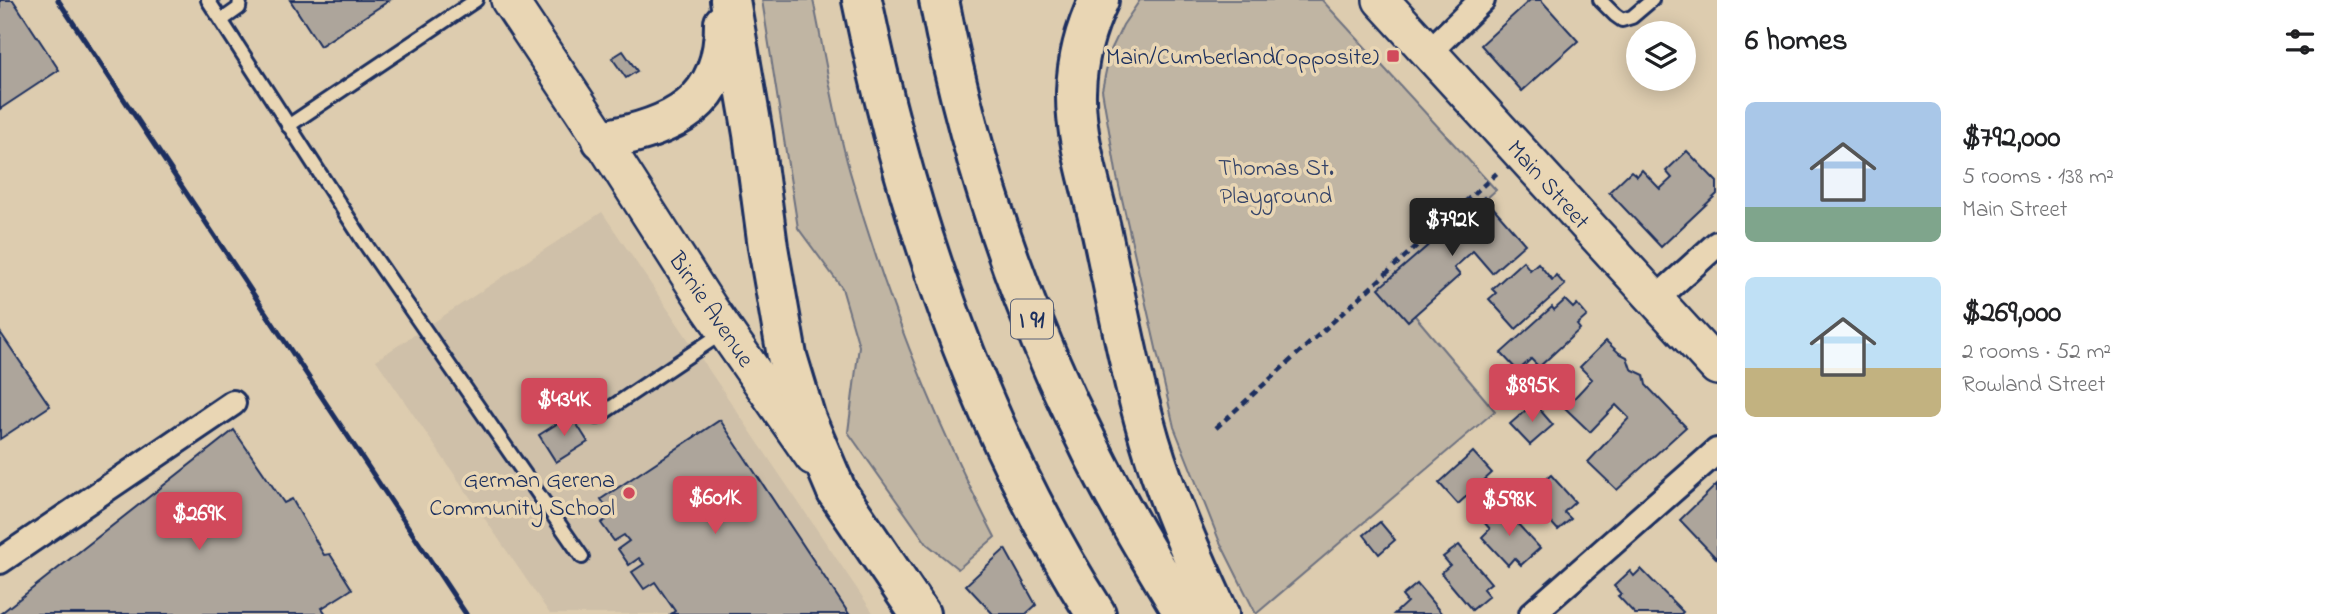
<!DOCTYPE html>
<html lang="en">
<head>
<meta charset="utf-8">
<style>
  body { margin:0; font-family:"Indie Flower",sans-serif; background:#f6f6f6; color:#202124; height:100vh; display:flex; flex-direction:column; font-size:26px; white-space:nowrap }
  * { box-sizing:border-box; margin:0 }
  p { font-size:23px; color:#757577 }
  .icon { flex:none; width:38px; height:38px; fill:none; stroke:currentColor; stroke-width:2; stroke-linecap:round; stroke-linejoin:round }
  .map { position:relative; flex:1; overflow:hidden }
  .sheet { display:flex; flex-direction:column; background:#fff; width:630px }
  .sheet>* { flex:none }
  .tools { position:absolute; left:1626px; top:21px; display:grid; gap:14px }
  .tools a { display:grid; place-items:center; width:70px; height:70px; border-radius:50%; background:#fff; box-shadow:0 4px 18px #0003; font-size:35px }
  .price { position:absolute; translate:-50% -60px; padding:0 16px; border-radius:7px; background:#d1495b; color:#fff; font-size:23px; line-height:46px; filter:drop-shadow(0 2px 4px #0008) }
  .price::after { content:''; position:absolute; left:50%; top:42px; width:21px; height:16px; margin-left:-10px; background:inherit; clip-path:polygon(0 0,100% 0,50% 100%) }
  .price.active { background:#222; color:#fff }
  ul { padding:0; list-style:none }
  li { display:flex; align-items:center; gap:21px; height:175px; padding:0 28px }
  li span { display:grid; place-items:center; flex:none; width:196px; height:140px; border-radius:10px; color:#555 }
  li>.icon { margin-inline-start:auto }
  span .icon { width:84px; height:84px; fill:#fffc; stroke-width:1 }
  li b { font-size:30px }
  h2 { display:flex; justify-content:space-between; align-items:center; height:84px; padding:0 28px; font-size:30px }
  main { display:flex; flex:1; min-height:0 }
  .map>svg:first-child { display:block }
  .built { fill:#cfc0a9 }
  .green { fill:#c0b5a3; stroke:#6e7280; stroke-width:2 }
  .building { fill:#ada59b; stroke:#1b2f5e; stroke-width:2 }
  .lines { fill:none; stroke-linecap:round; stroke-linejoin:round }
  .lane-casing { stroke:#1b2f5e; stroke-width:18 }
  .street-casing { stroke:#1b2f5e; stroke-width:30 }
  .secondary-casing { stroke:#1b2f5e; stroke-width:40 }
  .primary-casing { stroke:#1b2f5e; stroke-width:44 }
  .highway-casing { stroke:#1b2f5e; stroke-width:44 }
  .path { stroke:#1b2f5e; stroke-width:4.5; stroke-dasharray:7 5; stroke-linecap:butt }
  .lane { stroke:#e9d6b4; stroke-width:12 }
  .street { stroke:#e9d6b4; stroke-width:24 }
  .secondary { stroke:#e9d6b4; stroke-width:35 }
  .primary { stroke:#e9d6b4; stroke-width:38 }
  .highway { stroke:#e9d6b4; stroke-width:38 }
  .rail { stroke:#1b2f5e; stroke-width:5 }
  .poi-dot { fill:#d1495b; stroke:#e9d6b4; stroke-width:2.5 }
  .labels { text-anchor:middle; stroke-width:7; stroke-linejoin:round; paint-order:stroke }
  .shield { fill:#e9d6b4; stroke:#596178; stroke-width:2 }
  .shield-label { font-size:23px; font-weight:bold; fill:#1b2f5e }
  .poi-label { font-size:24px; fill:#1b2f5e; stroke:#e9d6b4; text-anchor:end }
  .park-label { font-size:24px; fill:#344368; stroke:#e9d6b4 }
  .street-label { font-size:24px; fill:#1b2f5e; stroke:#e9d6b4 }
</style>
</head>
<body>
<main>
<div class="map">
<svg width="1717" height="614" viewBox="0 0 1717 614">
  <rect width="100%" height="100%" fill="#ddccaf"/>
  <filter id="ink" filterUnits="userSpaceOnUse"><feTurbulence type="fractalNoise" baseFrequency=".0143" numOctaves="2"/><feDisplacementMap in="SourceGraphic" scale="14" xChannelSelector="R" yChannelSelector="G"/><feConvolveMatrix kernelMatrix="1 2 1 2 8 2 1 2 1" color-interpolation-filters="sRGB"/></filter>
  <g filter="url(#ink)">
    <polygon class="built" points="602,212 874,614 550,614 376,360"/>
    <g class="green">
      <path d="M762,0H813C825,56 834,117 850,172C885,297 935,421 995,537L958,569L927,544L848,432L859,346L842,288L798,228Z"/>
      <polygon points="1140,0 1322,0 1496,190 1390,286 1495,411 1256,614 1219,540 1174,427 1117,177 1102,90 1110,52 1123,25"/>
    </g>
    <g class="building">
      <polygon points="0,0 13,0 59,70 0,109"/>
      <polygon points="290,0 390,0 320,46"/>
      <polygon points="1530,0 1541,0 1578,41 1522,91 1481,45"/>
      <polygon points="623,51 637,71 626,78 612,58"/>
      <polygon points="1687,151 1717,182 1717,194 1661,247 1609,192 1631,171 1637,176 1642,170 1660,189 1672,178 1666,171"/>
      <polygon points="1484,197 1525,244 1492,273 1473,251 1454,268 1460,275 1408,321 1379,288"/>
      <polygon points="1523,261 1530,270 1538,263 1552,280 1556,275 1565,285 1516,329 1489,299 1496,293 1492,289"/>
      <polygon points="1565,300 1573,308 1577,304 1587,316 1577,325 1580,329 1539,367 1531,359 1518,371 1501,353 1552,307 1554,310"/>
      <polygon points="0,332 50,406 0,439"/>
      <polygon points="1606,341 1619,353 1627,357 1631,369 1644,375 1646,385 1686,427 1617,490 1588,462 1629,418 1616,405 1590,432 1565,408 1592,379 1580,367"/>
      <polygon points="1534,403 1553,425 1530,445 1510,424"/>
      <polygon points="571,415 588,442 556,462 539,435"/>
      <polygon points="720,420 849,614 671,614 675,611 655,582 644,589 632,572 644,564 639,558 629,565 618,549 629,541 624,535 614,541 601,523 612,516 601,499"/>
      <polygon points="234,430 284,503 292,499 324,555 330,554 352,589 322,608 326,614 0,614"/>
      <polygon points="1473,452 1492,473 1458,504 1439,483"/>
      <polygon points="1551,475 1575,502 1564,512 1571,519 1558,530 1550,521 1546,524 1535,512 1538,510 1526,497"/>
      <polygon points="1717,484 1717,559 1680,520"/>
      <polygon points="1502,507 1540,548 1521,565 1514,558 1508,565 1482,537 1490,529 1484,522"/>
      <polygon points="1380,522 1395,540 1379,554 1364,535"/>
      <polygon points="1459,545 1491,583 1483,589 1489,596 1472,610 1441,573 1450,565 1443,557"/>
      <polygon points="1005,549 1036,605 1026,614 993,614 966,585"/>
      <polygon points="1641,569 1683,612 1681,614 1635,614 1618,596 1621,594 1614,586 1630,571 1634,576"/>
      <polygon points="1417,584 1442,614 1394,614 1407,602 1402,596"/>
    </g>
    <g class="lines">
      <defs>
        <g id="lane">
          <polyline points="208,0 364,242 582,557"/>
          <polyline points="1600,0 1615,15 1622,20 1632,17 1652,0"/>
          <polyline points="222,20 239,8 240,0"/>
          <polyline points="288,126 476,0"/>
          <polyline points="597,417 725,331"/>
        </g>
        <g id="street">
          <polyline points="1429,52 1482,0"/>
          <polyline points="1655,300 1717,244"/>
          <polyline points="0,561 233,403"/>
          <polyline points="1532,614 1717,451"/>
        </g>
        <g id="secondary">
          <polyline points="509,0 602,140 710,309 813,457"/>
          <polyline points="1381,0 1717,367"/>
        </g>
        <polyline id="primary" points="837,492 920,614"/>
        <g id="highway">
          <polyline points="730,0 753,134 768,247 787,356 806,419 837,492"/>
          <path d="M862,0C906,215 978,428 1096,614"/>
          <path d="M939,0C969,157 1020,309 1092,452C1120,508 1152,561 1184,614"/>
          <path d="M1099,0C1085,29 1077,59 1076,92C1075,139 1092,188 1102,233C1117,303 1130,373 1150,441C1168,501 1193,558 1219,614"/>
          <path d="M602,140C672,128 725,104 724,23"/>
        </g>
      </defs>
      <use href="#lane" class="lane-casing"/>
      <use href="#street" class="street-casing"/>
      <use href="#secondary" class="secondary-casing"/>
      <use href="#primary" class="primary-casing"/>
      <use href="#highway" class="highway-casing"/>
      <polyline class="path" points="1216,428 1498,172"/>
      <use href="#lane" class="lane"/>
      <use href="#street" class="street"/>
      <use href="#secondary" class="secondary"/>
      <use href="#primary" class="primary"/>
      <use href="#highway" class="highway"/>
      <polyline class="rail" points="58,0 466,614"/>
    </g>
  </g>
  <g class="poi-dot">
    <rect x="1386" y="49" width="14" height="14" rx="3.5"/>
    <circle cx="629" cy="493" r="7"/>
  </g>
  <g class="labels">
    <rect class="shield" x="1011" y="299.5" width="42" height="39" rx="5"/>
    <g class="shield-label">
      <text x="1032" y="327">I 91</text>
    </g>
    <g class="poi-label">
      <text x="1379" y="64">Main/Cumberland(opposite)</text>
      <text x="615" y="487">German Gerena<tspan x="615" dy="28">Community School</tspan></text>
    </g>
    <g class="park-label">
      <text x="1276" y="175">Thomas St.<tspan x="1276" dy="28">Playground</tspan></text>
    </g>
    <g class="street-label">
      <text transform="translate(1549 184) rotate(48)" y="8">Main Street</text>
      <text transform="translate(712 309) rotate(56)" y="8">Birnie Avenue</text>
    </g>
  </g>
</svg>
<div class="tools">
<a><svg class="icon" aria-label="layers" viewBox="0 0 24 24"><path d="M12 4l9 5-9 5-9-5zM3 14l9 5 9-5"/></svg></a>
</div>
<b class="price active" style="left:1452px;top:258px">$792K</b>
<b class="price" style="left:1532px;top:424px">$895K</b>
<b class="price" style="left:564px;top:438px">$434K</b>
<b class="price" style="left:715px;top:536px">$601K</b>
<b class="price" style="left:1509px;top:538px">$598K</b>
<b class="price" style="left:199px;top:552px">$269K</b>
</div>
<section class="sheet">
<h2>6 homes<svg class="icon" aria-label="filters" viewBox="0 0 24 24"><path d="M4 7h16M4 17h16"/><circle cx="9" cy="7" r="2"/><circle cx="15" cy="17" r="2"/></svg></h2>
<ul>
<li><span style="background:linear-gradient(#a9c7e8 75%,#7fa58c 0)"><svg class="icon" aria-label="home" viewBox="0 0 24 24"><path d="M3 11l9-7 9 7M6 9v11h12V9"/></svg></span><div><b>$792,000</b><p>5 rooms · 138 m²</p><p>Main Street</p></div></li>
<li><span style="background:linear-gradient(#bfe0f5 65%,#c2b280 0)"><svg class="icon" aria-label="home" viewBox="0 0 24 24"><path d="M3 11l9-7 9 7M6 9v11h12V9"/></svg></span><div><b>$269,000</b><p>2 rooms · 52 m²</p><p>Rowland Street</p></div></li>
</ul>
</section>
</main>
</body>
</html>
